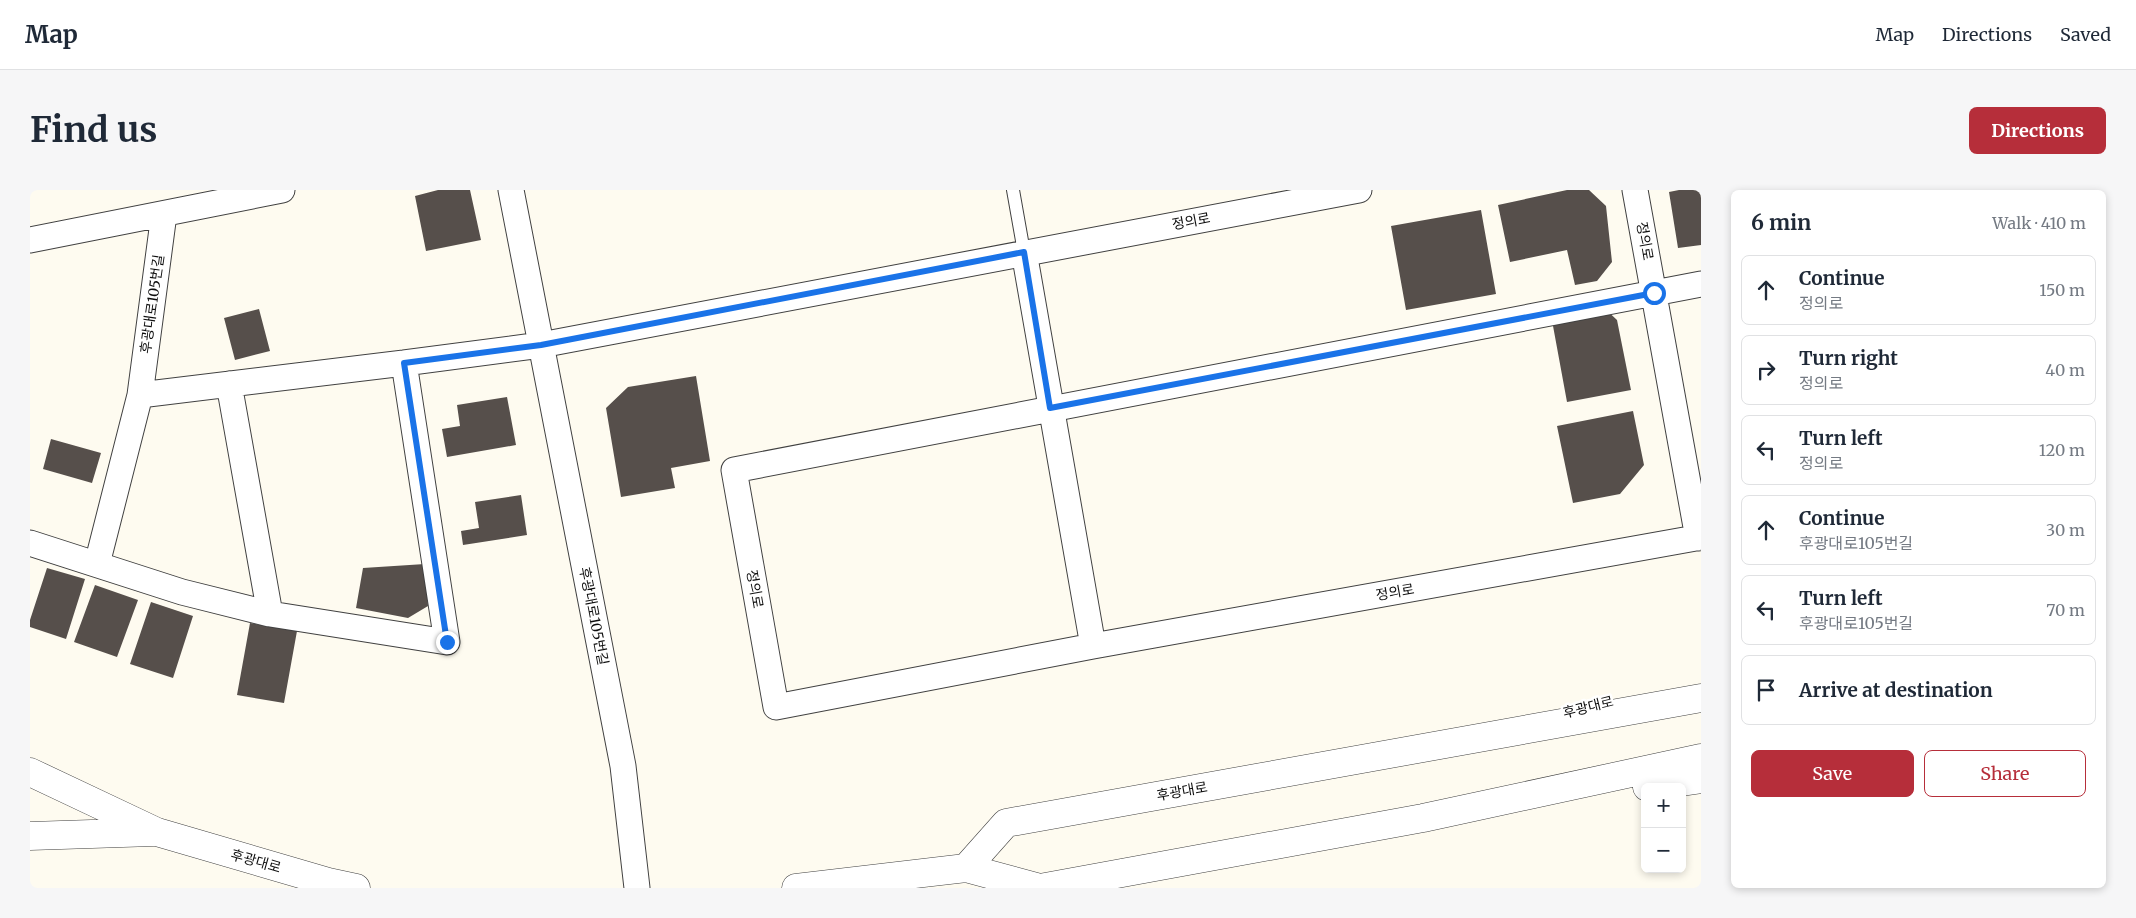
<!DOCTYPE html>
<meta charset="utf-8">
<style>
:root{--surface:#fff;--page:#f6f6f7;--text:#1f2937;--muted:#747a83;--line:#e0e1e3;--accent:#b62e3a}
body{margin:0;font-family:Merriweather,"Noto Sans KR",serif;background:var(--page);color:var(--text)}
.controls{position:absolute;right:15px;bottom:15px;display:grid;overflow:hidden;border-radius:8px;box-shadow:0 2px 8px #0003}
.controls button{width:45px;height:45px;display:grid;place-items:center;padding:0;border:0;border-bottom:1px solid var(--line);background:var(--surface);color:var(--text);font:25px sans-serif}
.stop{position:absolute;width:15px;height:15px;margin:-11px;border:4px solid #1a73e8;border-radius:50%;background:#fff}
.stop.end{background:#1a73e8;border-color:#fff;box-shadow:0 1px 5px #0008}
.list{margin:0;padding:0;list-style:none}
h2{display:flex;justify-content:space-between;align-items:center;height:65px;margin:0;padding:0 20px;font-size:21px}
h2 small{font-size:16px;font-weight:400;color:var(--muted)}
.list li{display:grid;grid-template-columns:32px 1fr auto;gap:15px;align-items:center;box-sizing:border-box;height:70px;margin:0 10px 10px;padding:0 10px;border:1px solid var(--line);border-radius:8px}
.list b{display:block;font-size:19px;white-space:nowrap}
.list p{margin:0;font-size:16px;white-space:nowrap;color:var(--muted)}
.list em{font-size:16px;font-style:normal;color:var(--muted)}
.actions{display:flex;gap:10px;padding:15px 20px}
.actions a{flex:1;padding:11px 0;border:1px solid var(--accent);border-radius:8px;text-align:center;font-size:18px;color:var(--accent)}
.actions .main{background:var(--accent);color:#fff}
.icon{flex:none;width:28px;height:28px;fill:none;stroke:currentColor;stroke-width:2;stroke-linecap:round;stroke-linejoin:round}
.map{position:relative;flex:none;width:1671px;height:698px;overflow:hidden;border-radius:8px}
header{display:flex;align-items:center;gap:30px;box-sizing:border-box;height:70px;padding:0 25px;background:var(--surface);border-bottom:1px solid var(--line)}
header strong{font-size:24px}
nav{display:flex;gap:28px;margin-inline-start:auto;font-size:18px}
.intro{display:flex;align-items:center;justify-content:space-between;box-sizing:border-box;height:120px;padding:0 30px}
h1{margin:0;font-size:35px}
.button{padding:12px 22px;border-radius:8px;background:var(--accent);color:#fff;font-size:18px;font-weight:700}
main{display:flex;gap:30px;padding:0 30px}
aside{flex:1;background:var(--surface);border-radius:8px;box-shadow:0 2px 8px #0003}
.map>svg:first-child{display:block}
.building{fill:#564f4b}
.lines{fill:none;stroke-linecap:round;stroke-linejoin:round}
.service-casing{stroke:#414141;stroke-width:14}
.minor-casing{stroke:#414141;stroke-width:27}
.tertiary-casing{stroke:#414141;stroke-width:29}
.service{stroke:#fff;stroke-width:12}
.minor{stroke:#fff;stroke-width:25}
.tertiary{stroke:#fff;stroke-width:28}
.route{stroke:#1a73e8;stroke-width:6}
.labels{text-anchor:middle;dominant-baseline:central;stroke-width:5;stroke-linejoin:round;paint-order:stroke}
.street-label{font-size:14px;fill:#0e0e0e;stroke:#fff}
</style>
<header>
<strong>Map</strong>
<nav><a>Map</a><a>Directions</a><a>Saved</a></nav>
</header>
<div class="intro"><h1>Find us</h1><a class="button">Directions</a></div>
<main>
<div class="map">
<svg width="1671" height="698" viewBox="0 0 1671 698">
<rect width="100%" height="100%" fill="#fefbf0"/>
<path class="building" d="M408 0H440L451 50 396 61 385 6Z
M1537 0H1559L1576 16 1582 72 1567 91 1545 95 1537 60 1480 72 1468 15Z
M1649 0H1671V55L1648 58 1639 2Z
M1451 20 1466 104 1376 120 1361 36Z
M1571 115 1587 130 1601 200 1537 212 1521 125Z
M229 119 240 161 205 170 194 128Z
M666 186 680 271 641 278 645 298 591 307 576 218 598 197Z
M477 207 486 255 417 267 412 239 430 236 427 215Z
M1603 221 1614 275 1590 304 1543 313 1527 236Z
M21 249 71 263 62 293 13 279Z
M491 305 497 345 433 355 431 341 449 338 445 312Z
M395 374 398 416 378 428 326 418 333 378Z
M17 378 55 389 36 449 0 437V430Z
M65 395 108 410 87 467 44 452Z
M121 412 163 426 143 488 100 474Z
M220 433 267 441 254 513 207 505Z"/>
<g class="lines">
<defs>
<path id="service" d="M983 0 994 62"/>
<path id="minor" d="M481 0 593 576 607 698
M1605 0 1668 348
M0 50 252 0
M994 62 1063 456
M1671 94 704 280 746 517 1063 456 1671 347
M199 194 240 424
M110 205 374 173
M0 353 152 402 240 424 417 452 374 173 511 155 1329 0
M67 374 110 205 134 24"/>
<path id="tertiary" d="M0 582 127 642 298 692 326 698
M1617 597 1671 589
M0 646 123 642
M936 678 976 633 1671 508
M766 698 936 678 1010 698 1393 628 1671 568"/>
</defs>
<use href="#service" class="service-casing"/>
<use href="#minor" class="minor-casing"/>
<use href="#tertiary" class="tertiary-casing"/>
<use href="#service" class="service"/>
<use href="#minor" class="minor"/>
<use href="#tertiary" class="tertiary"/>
</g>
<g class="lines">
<path class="route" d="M417 452 374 173 511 155 994 62 1020 218 1624 103"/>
</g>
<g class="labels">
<g class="street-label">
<text transform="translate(1161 31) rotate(-11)">정의로</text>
<text transform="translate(1615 51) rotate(80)">정의로</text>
<text transform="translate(122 114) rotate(-82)">후광대로105번길</text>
<text transform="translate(725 399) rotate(80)">정의로</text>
<text transform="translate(1365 402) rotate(-10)">정의로</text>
<text transform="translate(564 426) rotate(79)">후광대로105번길</text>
<text transform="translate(1558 517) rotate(-14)">후광대로</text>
<text transform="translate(1152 601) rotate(-10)">후광대로</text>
<text transform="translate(226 671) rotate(16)">후광대로</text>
</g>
</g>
</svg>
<div class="controls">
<button>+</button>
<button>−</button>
</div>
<div class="stop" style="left:1624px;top:103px"></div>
<div class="stop end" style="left:417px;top:452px"></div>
</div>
<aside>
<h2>6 min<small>Walk · 410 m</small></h2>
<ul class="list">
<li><svg class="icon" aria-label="ahead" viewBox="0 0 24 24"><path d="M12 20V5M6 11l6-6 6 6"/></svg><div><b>Continue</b><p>정의로</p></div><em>150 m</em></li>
<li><svg class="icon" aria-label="right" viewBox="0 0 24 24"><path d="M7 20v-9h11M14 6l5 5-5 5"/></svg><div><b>Turn right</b><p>정의로</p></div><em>40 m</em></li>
<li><svg class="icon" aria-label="left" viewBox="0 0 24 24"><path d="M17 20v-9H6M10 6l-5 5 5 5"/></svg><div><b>Turn left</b><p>정의로</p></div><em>120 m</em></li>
<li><svg class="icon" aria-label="ahead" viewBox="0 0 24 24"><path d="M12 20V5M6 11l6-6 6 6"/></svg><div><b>Continue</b><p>후광대로105번길</p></div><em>30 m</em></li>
<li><svg class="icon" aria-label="left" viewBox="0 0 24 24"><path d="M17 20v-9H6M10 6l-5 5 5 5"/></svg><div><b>Turn left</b><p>후광대로105번길</p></div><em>70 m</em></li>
<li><svg class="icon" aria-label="arrive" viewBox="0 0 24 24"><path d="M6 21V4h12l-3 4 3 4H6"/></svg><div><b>Arrive at destination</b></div></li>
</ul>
<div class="actions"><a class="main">Save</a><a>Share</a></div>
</aside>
</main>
